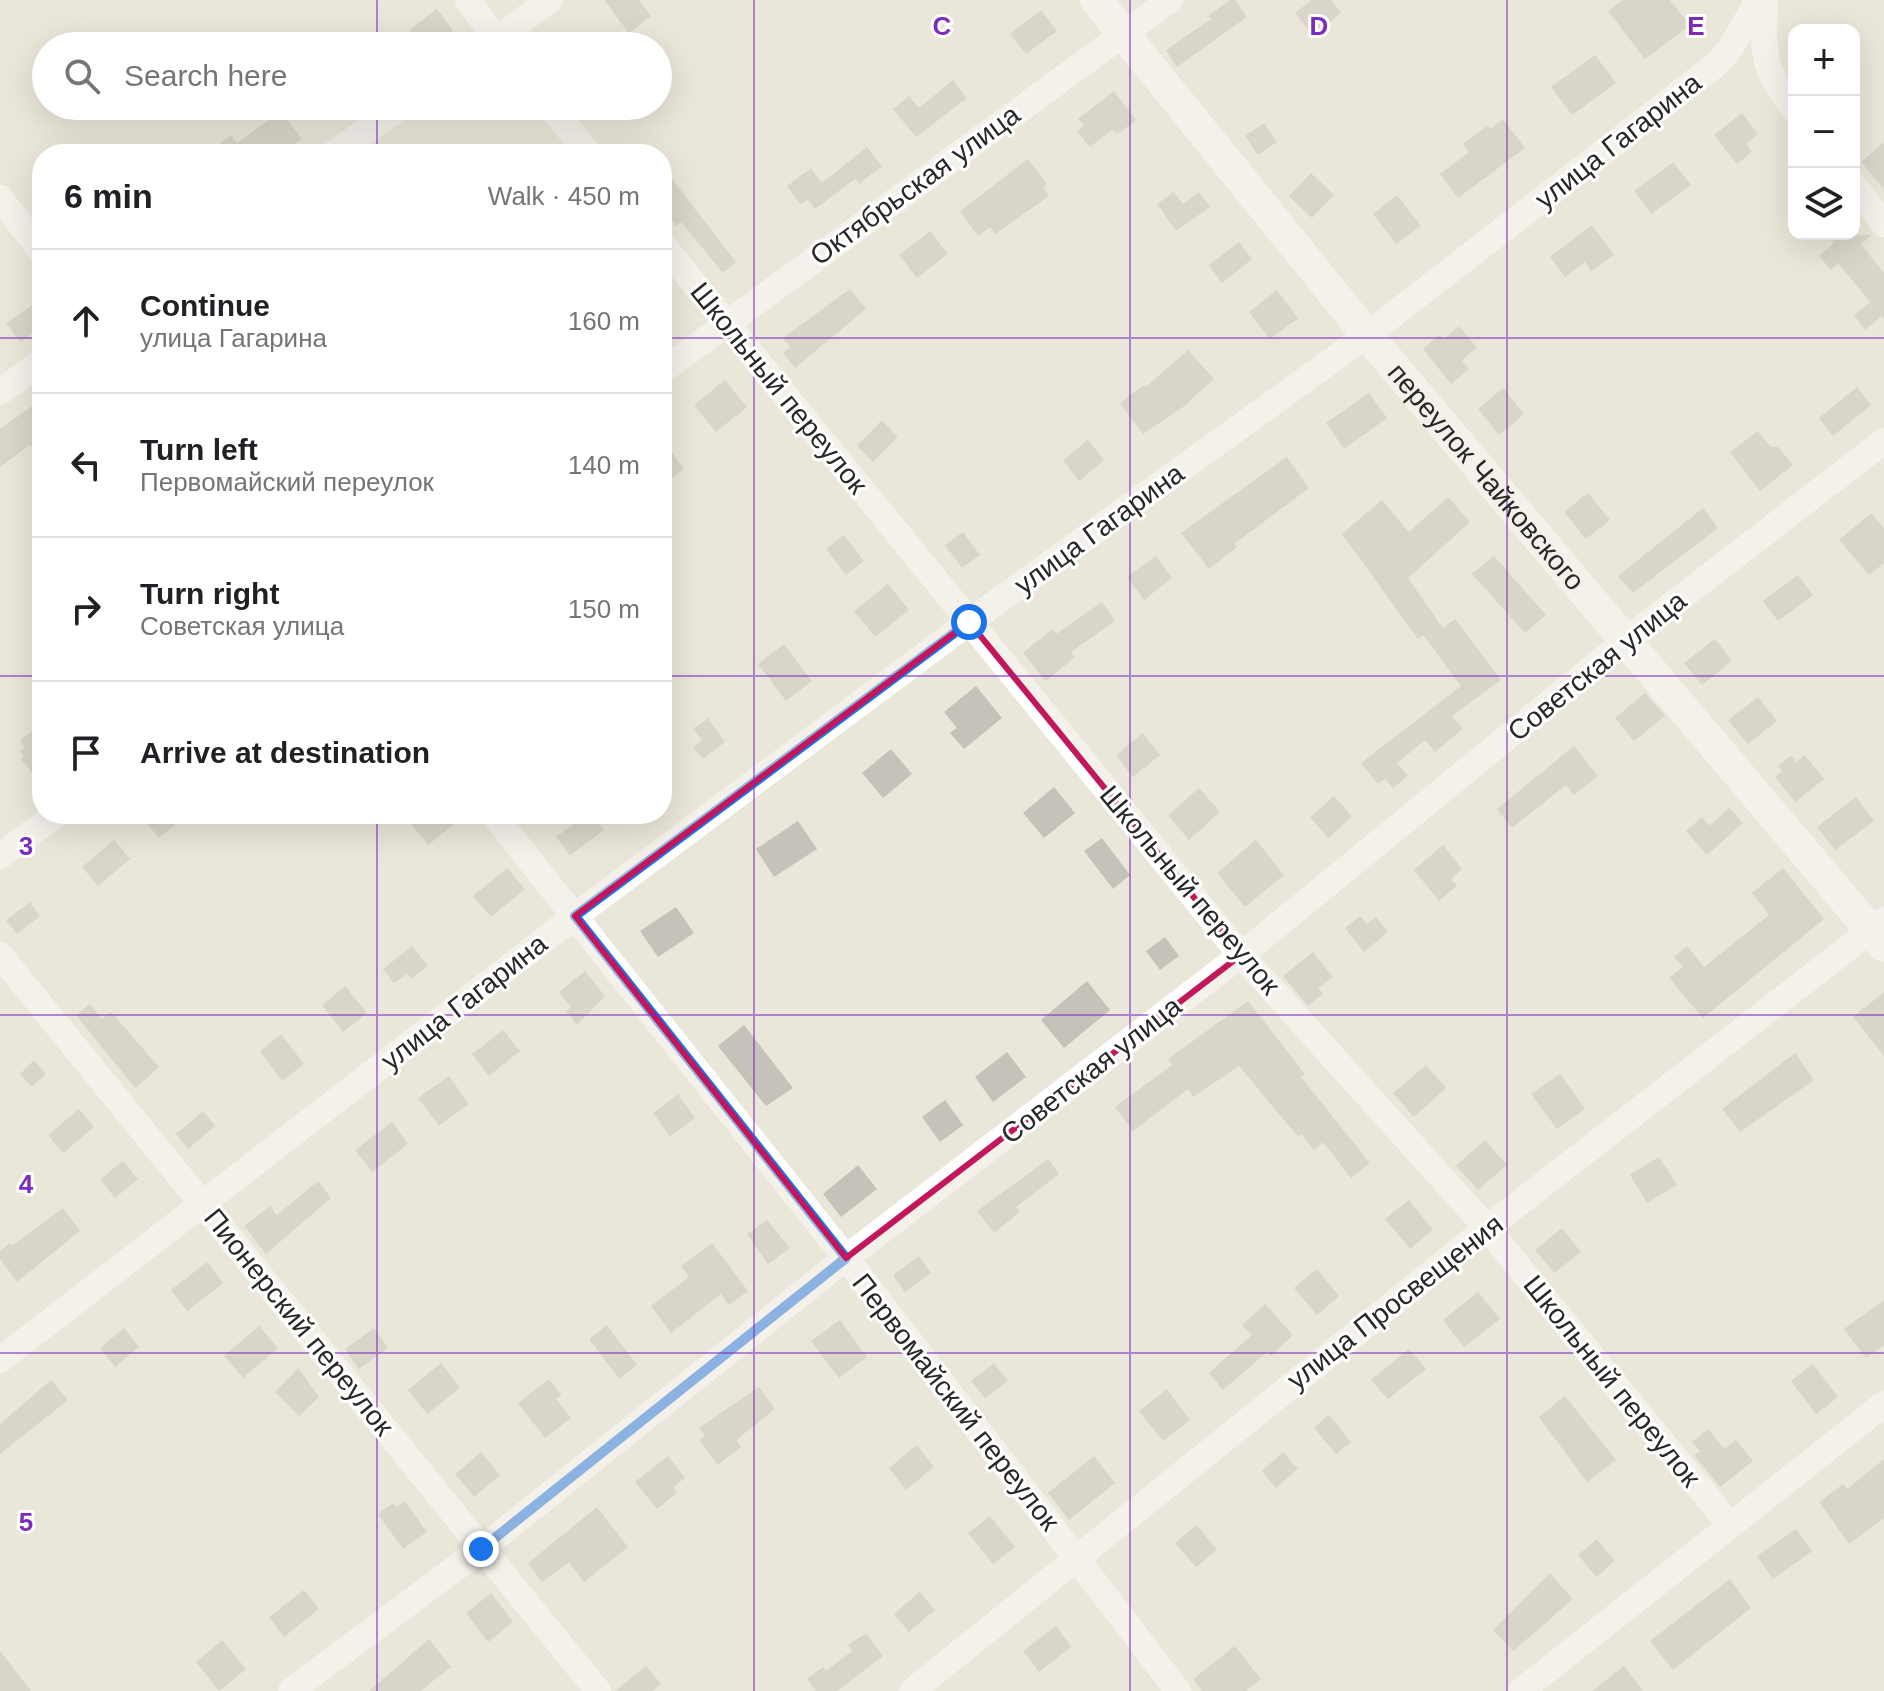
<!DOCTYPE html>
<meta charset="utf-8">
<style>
:root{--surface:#fff;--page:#f2f2f2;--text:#202124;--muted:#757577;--line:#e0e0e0}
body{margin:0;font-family:Arial,sans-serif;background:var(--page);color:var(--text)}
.controls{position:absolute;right:24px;top:24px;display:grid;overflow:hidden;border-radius:16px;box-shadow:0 8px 32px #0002}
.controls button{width:72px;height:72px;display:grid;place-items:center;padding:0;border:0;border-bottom:2px solid var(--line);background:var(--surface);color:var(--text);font:40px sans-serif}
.stop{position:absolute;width:24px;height:24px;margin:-18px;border:6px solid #1a73e8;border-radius:50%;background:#fff}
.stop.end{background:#1a73e8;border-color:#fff;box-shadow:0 2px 8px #0008}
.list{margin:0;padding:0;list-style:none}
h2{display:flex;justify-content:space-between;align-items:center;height:104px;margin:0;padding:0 32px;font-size:34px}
h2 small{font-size:26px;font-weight:400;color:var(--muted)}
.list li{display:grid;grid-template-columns:52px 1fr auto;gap:24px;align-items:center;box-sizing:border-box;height:144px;padding:0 32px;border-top:2px solid var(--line)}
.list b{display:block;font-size:30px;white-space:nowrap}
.list p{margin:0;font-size:26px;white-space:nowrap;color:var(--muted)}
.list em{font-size:26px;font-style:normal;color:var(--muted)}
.icon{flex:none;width:44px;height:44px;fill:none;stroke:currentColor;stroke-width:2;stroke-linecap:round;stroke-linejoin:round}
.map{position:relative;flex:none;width:1884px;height:1691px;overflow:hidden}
.search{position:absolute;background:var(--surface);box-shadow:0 8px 32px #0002;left:32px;top:32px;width:640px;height:88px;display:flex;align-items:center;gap:20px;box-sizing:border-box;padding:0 28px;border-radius:44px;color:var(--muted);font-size:30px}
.panel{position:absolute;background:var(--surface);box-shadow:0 8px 32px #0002;left:32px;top:144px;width:640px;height:680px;border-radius:32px}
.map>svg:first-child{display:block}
.building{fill:#c5c2b9}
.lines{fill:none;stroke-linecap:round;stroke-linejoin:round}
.minor{stroke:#fff;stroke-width:26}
.tertiary{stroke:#fff;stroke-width:32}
.route{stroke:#1a73e8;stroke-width:10}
.marked{fill:none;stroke:#c2185b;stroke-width:6;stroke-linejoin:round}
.grid{fill:none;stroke:#7b2cbf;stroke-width:2;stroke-opacity:0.55}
.labels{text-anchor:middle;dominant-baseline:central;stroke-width:6;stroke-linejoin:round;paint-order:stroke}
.street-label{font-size:28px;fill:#282828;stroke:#fff}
.grid-label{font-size:26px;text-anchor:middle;font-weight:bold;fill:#7b2cbf;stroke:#fff;stroke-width:6;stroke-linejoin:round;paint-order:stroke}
</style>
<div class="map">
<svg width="1884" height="1691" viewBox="0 0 1884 1691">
<rect width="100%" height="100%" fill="#eae6d9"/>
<path class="building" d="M604 0H639L651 16 629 33Z
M1230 0H1235L1247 17 1177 67 1166 50 1211 19 1208 16Z
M1312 0H1331L1341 13 1313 36 1295 13Z
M1623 0H1670L1690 25 1645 59 1608 11Z
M437 9 453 31 433 46H421L409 30Z
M1041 10 1057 31 1026 54 1010 34Z
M1595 55 1616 83 1572 115 1551 87Z
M953 80 967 98 916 137 893 109 909 96 919 108Z
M1114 91 1136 120 1118 134 1112 130 1090 147 1077 131 1084 126 1078 119Z
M281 111 302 139 281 154H206L231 135 237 143Z
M1742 113 1758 134 1746 144 1752 152 1737 164 1714 135Z
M1503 119 1525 148 1458 198 1440 174 1469 152 1463 144 1487 126 1491 128Z
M1264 123 1277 142 1258 155 1245 136Z
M1884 142V189L1861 162Z
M867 147 882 166 859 184 855 179 815 209 808 199 801 205 787 186 811 168 822 183Z
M1028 159 1047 184 1043 188 1049 196 995 234 990 227 978 236 960 211Z
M1673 162 1691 185 1651 214 1634 191Z
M1311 173 1334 195 1312 218 1289 196Z
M672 179 736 262 723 273 681 222 676 226 662 208V186Z
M1174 192 1183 204 1199 192 1210 207 1176 231 1157 204Z
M1397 195 1421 226 1396 244 1373 214Z
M1592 225 1614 255 1591 271 1585 262 1565 277 1550 257Z
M930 231 948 254 917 278 899 255Z
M1827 234 1872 235 1861 244 1884 273V320L1882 316 1865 330 1854 315 1870 302 1838 263 1831 270 1819 256 1834 243Z
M1239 242 1252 259 1222 283 1209 265Z
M850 289 866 309 795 368 783 353 790 347 783 338Z
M1277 290 1298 318 1270 339 1249 312Z
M42 299V327L20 342 6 323Z
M1459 326 1477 348 1462 360 1469 369 1451 384 1423 349 1439 335 1443 340Z
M1188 350 1214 379 1183 407 1143 434 1120 403 1144 385 1146 387Z
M725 380 747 407 716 432 694 405Z
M1857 387 1871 405 1833 436 1819 418Z
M1503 388 1524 414 1499 435 1478 409Z
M1369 393 1387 418 1344 449 1326 423Z
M42 399V462L30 445 0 467V429Z
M882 420 898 437 873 462 857 446Z
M1758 431 1771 447H1778L1793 465 1760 491 1730 452Z
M662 440 684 469 662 486Z
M1088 440 1104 460 1079 481 1063 460Z
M1287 457 1309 488 1234 544 1237 547 1209 569 1181 533Z
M1588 493 1610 520 1586 539 1564 512Z
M1448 497 1470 522 1408 578 1443 628 1455 619 1501 680 1452 716 1463 729 1435 752 1425 740 1397 763 1408 776 1393 788 1385 779 1378 784 1361 763 1461 686 1423 635 1418 639 1342 534 1382 500 1409 532Z
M1703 508 1718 528 1633 593 1618 576Z
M1871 513 1884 528V563L1869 575 1839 540Z
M963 532 980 555 962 568 945 545Z
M844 535 864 561 846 575 826 549Z
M1156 556 1172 578 1144 600 1127 577Z
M1494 556 1546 615 1525 633 1472 574Z
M1798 575 1813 595 1778 621 1763 601Z
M888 584 909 610 875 637 854 611Z
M1102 602 1115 621 1071 652 1075 657 1046 681 1023 653 1052 629 1056 634Z
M1715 639 1732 661 1702 685 1684 663Z
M784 644 812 681 786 701 758 664Z
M976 686 1002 718 964 749 950 733 957 728 944 712Z
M1645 693 1665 716 1634 741 1615 718Z
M1758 697 1777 721 1748 744 1728 720Z
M708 718 725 742 703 759 693 747 702 740 693 729Z
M34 730 42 737V785L21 759 24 757 20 751 25 748 20 740Z
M1143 733 1160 755 1133 777 1116 755Z
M1574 746 1598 776 1574 795 1566 785 1512 828 1497 809Z
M891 749 912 774 883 798 862 773Z
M1791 755 1796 762 1805 755 1824 779 1795 802 1775 777 1782 771 1778 766Z
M1054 787 1075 813 1044 838 1023 813Z
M1199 788 1220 812 1189 840 1168 815Z
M1334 796 1352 817 1328 838 1310 817Z
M1856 797 1874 821 1835 850 1817 827Z
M1729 808 1743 823 1707 855 1686 831 1702 817 1709 826Z
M139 814H188L159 838Z
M403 814H467L428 845Z
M587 814H591L604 830 570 855 556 837Z
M798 821 817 849 774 877 756 849Z
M1102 838 1130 875 1113 889 1084 851Z
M114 840 130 859 98 886 82 867Z
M1256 840 1284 875 1245 907 1217 873Z
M1443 845 1462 869 1451 879 1457 886 1439 901 1414 870Z
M507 868 525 889 491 917 473 896Z
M1783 868 1824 919 1703 1018 1669 978 1683 967 1674 957 1687 946 1704 967 1769 915 1752 893Z
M30 902 40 916 17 934 6 920Z
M676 907 694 933 658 957 640 931Z
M1360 916 1367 924 1376 917 1388 932 1364 952 1345 928Z
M1165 937 1179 956 1160 970 1146 951Z
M412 946 428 966 411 979 407 974 394 983 383 969Z
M1313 952 1333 977 1318 988 1323 994 1308 1006 1283 976Z
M585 971 605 996 577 1025 566 1011 571 1007 559 992Z
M1087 981 1110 1010 1064 1048 1041 1020Z
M345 986 367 1013 343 1032 322 1005Z
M1884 992V1056L1853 1017Z
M1248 1001 1305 1074 1301 1077 1370 1163 1351 1178 1323 1142 1314 1150 1301 1134 1298 1137 1239 1066 1193 1097 1188 1089 1133 1131 1115 1107 1172 1065 1168 1059Z
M90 1004 102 1019 111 1012 159 1067 135 1088 76 1015Z
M744 1025 793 1088 766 1106 718 1046Z
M503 1030 520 1051 489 1076 472 1054Z
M281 1034 304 1064 282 1081 260 1051Z
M1007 1052 1026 1077 993 1102 975 1077Z
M1795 1053 1814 1080 1740 1132 1722 1109Z
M34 1060 46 1074 31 1087 20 1074Z
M1426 1065 1446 1088 1414 1117 1393 1093Z
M1560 1074 1585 1109 1557 1129 1531 1094Z
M449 1076 469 1104 439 1126 418 1098Z
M678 1094 695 1118 670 1137 653 1113Z
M945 1100 963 1125 940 1142 922 1117Z
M79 1109 94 1127 63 1153 48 1135Z
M203 1111 215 1126 188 1149 176 1134Z
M392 1122 408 1144 372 1172 355 1150Z
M1485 1140 1507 1165 1478 1190 1456 1166Z
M1659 1157 1677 1185 1647 1203 1630 1175Z
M1048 1159 1059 1174 1016 1207 1020 1212 994 1233 977 1211Z
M123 1161 138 1179 115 1198 100 1179Z
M858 1165 877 1189 841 1217 823 1194Z
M318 1181 331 1198 266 1254 244 1226 270 1206 277 1215Z
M1409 1200 1433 1230 1410 1249 1385 1219Z
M63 1208 80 1231 17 1282 0 1259V1251L10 1243 12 1246Z
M767 1220 790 1248 768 1264 747 1234Z
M1562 1228 1581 1252 1554 1273 1535 1250Z
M712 1243 748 1291 729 1305 721 1294 671 1333 651 1306 689 1277 681 1266Z
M919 1256 931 1273 905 1292 893 1275Z
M207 1262 223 1283 187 1311 171 1290Z
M1317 1269 1339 1296 1317 1315 1294 1288Z
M1478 1292 1500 1319 1464 1347 1443 1320Z
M1884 1300V1345L1866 1358 1844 1329Z
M1265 1304 1293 1335 1271 1356 1267 1352 1223 1390 1209 1373 1252 1335 1242 1325Z
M840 1320 867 1357 839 1378 811 1341Z
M607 1325 637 1365 619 1379 589 1339Z
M259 1326 278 1348 243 1378 224 1356Z
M124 1328 139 1347 115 1367 100 1348Z
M374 1328 388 1348 359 1369 345 1349Z
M1409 1349 1426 1369 1388 1399 1371 1380Z
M441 1363 460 1388 427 1414 408 1390Z
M994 1363 1008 1381 985 1398 971 1381Z
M1813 1364 1838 1397 1816 1414 1791 1381Z
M298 1368 319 1397 299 1416 275 1392Z
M549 1379 562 1395 556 1399 571 1418 545 1438 518 1403Z
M51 1380 68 1400 0 1454V1424Z
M759 1387 775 1409 736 1440 741 1447 718 1465 699 1440 705 1436 699 1428Z
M1167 1389 1190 1420 1163 1441 1139 1411Z
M1565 1396 1616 1460 1587 1482 1539 1417Z
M1329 1415 1351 1442 1336 1454 1314 1428Z
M1708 1429 1724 1449 1736 1440 1753 1461 1720 1487 1694 1455 1700 1451 1692 1442Z
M917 1445 934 1467 906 1490 889 1468Z
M481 1452 500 1475 474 1497 455 1474Z
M1283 1452 1298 1469 1276 1488 1262 1471Z
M668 1456 685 1478 673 1487 677 1493 657 1509 635 1482Z
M1094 1456 1115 1483 1069 1520 1048 1493Z
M1884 1459V1518L1849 1544 1819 1502 1843 1484 1847 1489Z
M405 1501 427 1532 403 1549 378 1514 393 1503 396 1507Z
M597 1507 628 1547 584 1582 569 1562 542 1582 528 1563Z
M990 1516 1015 1547 993 1564 968 1533Z
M1197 1525 1217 1550 1196 1567 1175 1543Z
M1796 1529 1812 1551 1773 1579 1757 1556Z
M1597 1539 1615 1561 1596 1577 1578 1555Z
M1550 1573 1573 1599 1513 1651 1493 1630Z
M1730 1579 1751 1608 1673 1670 1650 1641Z
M304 1590 319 1609 284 1637 269 1617Z
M920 1592 935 1610 909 1632 894 1614Z
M491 1593 513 1622 488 1642 466 1613Z
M1056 1626 1071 1647 1039 1672 1023 1651Z
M866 1633 883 1656 837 1691H816L807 1679 823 1667 826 1671 852 1651 848 1645Z
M429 1639 451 1667 420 1691H369Z
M222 1640 246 1669 219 1691 196 1662Z
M1235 1646 1261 1679 1246 1691H1202L1193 1679Z
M0 1651 31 1691H0Z
M646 1666 661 1684 652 1691H615Z
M1624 1666 1643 1691H1592Z"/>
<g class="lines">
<path class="minor" d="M468 0 501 46
M1765 0C1763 52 1761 67 1794 109
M487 46 550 0
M550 106 589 154
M333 154 402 106
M1854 185 1884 224
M0 198 42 252
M662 244 1241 955 1487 1228 1730 1525
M662 371 1170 0
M0 392 42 361
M493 814 846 1258 1178 1691
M0 856 57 814
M0 955 598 1691
M0 1360 575 916 969 622 1367 335 1718 63 1732 46 1758 0
M291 1691 481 1549 846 1258 1241 955 1626 640 1884 441
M912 1691 1487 1228 1884 920
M1521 1691 1884 1404"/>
<path class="tertiary" id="s1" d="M1096 0 1367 335 1884 946"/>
</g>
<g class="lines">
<path class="route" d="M481 1549 846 1258 575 916 969 622"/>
</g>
<path d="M0 0H1884V1691H0ZM969 622 1241 955 846 1258 575 916Z" fill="#eae6d9" fill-opacity=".55" fill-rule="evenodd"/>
<path class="marked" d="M969 622 1241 955 846 1258 575 916Z"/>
<path class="grid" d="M377 0V46M754 0V1691M1130 0V1691M1507 0V1691M377 106V154M0 338H42M662 338H1884M0 676H42M662 676H1884M377 814V1691M0 1015H1884M0 1353H1884"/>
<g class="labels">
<g class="street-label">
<text transform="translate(1618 141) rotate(-38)">улица Гагарина</text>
<text transform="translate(915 185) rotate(-36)">Октябрьская улица</text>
<text transform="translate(779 388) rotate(51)">Школьный переулок</text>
<text stroke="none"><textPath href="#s1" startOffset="616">переулок Чайковского</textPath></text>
<text transform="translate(1099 529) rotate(-36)">улица Гагарина</text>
<text transform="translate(1597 666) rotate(-39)">Советская улица</text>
<text transform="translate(1190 890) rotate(50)">Школьный переулок</text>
<text transform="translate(464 1002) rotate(-38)">улица Гагарина</text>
<text transform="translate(1091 1070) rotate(-38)">Советская улица</text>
<text transform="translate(1395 1302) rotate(-38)">улица Просвещения</text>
<text transform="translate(299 1322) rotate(51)">Пионерский переулок</text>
<text transform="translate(1612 1381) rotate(51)">Школьный переулок</text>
<text transform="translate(956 1402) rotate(52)">Первомайский переулок</text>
</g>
</g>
<g class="grid-label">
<text x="942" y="35">C</text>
<text x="1319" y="35">D</text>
<text x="1696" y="35">E</text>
<text x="26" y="855">3</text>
<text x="26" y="1193">4</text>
<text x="26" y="1531">5</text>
</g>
</svg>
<div class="controls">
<button>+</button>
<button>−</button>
<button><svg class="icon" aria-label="layers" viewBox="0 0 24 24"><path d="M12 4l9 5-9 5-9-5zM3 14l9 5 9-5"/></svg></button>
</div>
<div class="stop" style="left:969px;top:622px"></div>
<div class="stop end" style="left:481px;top:1549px"></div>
<div class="search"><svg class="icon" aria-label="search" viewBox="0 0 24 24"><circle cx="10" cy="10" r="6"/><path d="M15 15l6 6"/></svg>Search here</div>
<section class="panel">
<h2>6 min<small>Walk · 450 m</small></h2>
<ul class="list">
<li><svg class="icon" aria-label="ahead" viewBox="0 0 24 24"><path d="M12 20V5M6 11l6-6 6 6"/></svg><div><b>Continue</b><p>улица Гагарина</p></div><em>160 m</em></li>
<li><svg class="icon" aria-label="left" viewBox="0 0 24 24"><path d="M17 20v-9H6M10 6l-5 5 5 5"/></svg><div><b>Turn left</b><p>Первомайский переулок</p></div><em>140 m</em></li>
<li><svg class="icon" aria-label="right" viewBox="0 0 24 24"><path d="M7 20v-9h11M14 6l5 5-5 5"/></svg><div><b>Turn right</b><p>Советская улица</p></div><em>150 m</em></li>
<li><svg class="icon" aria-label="arrive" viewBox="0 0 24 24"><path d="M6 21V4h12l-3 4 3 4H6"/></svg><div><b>Arrive at destination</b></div></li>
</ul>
</section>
</div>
